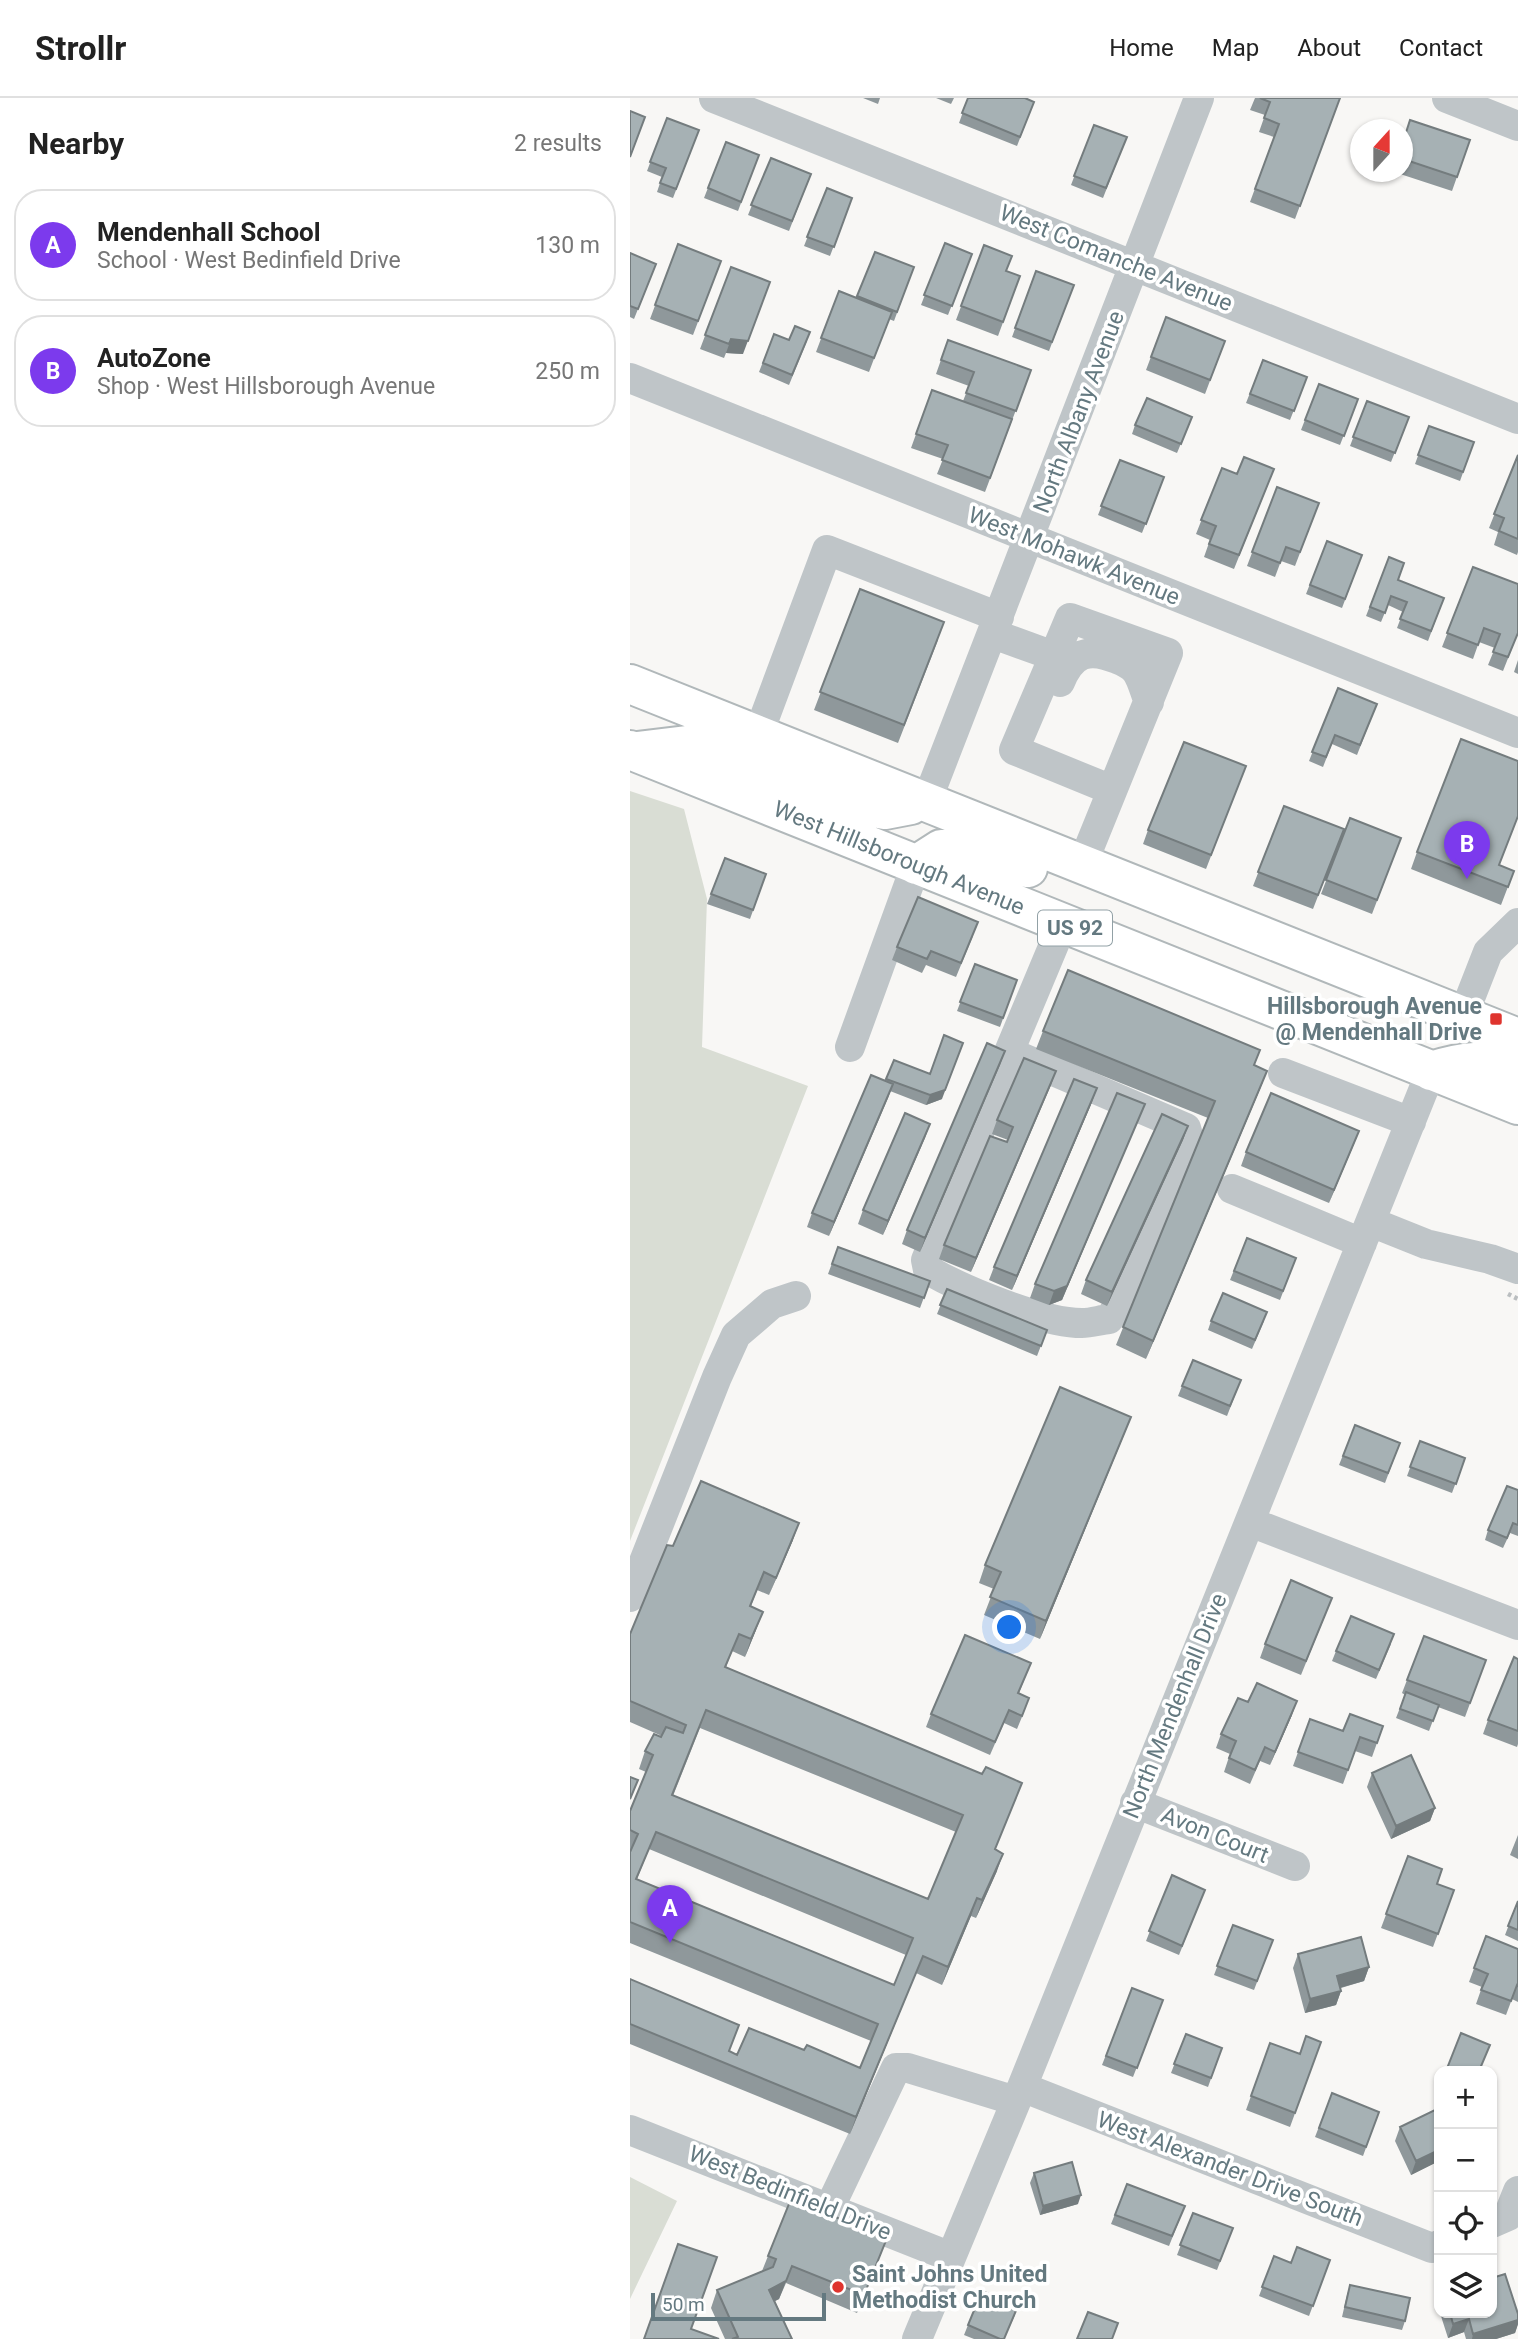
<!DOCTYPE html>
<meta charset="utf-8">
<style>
:root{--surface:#fff;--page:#f2f2f2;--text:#222;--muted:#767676;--line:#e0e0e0;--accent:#7c3aed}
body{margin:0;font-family:Roboto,sans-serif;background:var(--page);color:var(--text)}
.controls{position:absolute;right:21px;bottom:21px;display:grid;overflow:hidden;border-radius:14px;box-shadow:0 2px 5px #0004}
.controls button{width:63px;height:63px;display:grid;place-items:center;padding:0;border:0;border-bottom:2px solid var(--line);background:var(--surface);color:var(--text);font:35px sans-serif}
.compass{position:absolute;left:720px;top:21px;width:63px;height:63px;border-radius:50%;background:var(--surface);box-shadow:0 2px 5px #0004;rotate:21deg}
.scale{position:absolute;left:21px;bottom:18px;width:175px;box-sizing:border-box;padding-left:7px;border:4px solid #647980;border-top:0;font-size:19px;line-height:24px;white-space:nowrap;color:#647980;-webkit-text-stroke:5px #fff;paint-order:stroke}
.you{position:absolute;left:380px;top:1530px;width:24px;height:24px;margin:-18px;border:5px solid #fff;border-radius:50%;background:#1a73e8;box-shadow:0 0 0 10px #1a73e833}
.badge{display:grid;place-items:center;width:46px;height:46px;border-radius:50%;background:var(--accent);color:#fff;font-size:23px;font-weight:700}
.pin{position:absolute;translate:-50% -58px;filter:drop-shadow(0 2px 4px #0008)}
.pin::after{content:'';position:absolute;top:37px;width:24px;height:21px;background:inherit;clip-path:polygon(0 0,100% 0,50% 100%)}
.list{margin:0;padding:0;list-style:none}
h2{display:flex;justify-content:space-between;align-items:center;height:91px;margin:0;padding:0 28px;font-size:30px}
h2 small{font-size:23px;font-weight:400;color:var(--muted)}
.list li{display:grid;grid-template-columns:46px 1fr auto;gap:21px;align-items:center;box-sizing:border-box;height:112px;margin:0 14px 14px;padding:0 14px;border:2px solid var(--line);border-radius:28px}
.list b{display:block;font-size:26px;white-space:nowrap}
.list p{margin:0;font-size:23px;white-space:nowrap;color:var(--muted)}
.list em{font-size:23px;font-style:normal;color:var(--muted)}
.icon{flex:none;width:38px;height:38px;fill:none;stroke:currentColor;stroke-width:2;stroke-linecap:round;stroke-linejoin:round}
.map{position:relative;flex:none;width:888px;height:2241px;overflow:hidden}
header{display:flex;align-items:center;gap:42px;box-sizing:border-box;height:98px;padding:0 35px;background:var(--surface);border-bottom:2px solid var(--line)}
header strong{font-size:33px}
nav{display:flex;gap:38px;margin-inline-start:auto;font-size:24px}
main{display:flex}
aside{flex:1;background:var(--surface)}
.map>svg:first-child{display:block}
.green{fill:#d9ddd4}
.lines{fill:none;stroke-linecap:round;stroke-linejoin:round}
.major-casing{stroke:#b1b8ba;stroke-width:42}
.path{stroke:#babec0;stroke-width:4.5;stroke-dasharray:3.5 3.5;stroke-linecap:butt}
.minor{stroke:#bfc5c8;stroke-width:30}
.major{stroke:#fff;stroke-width:38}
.wall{fill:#8f989b;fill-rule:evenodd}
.shaded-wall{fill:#747c7e}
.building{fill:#a6b1b4;stroke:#747c7e;stroke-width:2;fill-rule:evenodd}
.poi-dot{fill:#df342e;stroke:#fff;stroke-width:2.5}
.labels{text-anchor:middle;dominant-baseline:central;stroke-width:7;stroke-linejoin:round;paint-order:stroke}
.shield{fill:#fff;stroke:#92a1a6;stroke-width:2}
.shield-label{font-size:21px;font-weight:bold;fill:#647980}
.street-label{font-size:23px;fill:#647980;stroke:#fff}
.poi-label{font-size:23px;font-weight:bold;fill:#647980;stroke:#fff;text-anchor:end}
</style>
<header>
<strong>Strollr</strong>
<nav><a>Home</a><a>Map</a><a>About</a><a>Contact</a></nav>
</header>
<main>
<aside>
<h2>Nearby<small>2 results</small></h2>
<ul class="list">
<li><span class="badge">A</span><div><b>Mendenhall School</b><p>School · West Bedinfield Drive</p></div><em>130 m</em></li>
<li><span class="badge">B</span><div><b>AutoZone</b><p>Shop · West Hillsborough Avenue</p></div><em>250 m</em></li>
</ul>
</aside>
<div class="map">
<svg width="888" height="2241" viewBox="0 0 888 2241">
<rect width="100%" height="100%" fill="#f8f7f5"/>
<path class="green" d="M0 693 54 711 77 801 72 949 178 988 0 1443Z
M0 2079 47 2103 0 2201Z"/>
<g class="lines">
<defs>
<path id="major" d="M0 586 888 940
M0 652 888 1007
M7 653 65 646 233 708 255 712 281 707
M286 767 311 751H337L398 770
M801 973C833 963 856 960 888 970"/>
</defs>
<use href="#major" class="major-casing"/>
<path class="path" d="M878 1196 888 1201"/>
<path class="minor" d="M84 0 888 321
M817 0 888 28
M0 280 888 635
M363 536 424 558 384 652 482 692
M437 567 424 558 440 520 538 555 452 767
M430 584C442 555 458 549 487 561 495 564 501 567 506 573 512 581 515 595 519 604
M128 637 197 452 369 519
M296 705 569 0
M833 918 858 854 888 825
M220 949 286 767
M379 954 556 1030 559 1041 538 1100 495 1198 479 1221C470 1222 461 1225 452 1225 412 1225 333 1192 298 1172L296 1162 371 982 379 954 433 825
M653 975 781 1024
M602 1091 732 1145
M741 1124 796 1146 860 1161 888 1171
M620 1424 888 1527
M0 1499 87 1279 106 1237 142 1206 166 1198
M505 1705 665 1768
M392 1989 802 2150 809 2147
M0 2032 321 2159
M199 2111 266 1970H278L386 2003
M862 2125 878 2118 888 2093
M287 2241 392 1989 801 973"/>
<use href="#major" class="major"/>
</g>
<path class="wall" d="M233 0H250L248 6Z
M306 0H324L321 6Z
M338 0 404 4 387 48 329 25Z
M625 0H710L665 121 620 104 644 39 629 34 635 17 620 12Z
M37 20 69 32 43 100 27 94 32 79 17 73Z
M464 27 497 39 473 100 441 87Z
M840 42 822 93 764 74H773V44Z
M96 44 129 57 108 113 74 100Z
M141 60 181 76 159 133 118 117Z
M197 90 222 100 200 158 174 148Z
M315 145 342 156 318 217 291 207Z
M48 146 91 163 63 237 20 221Z
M354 147 377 173 390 178 368 238 326 222Z
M245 154 284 169 264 223 259 221 239 274 186 254 209 193 227 200Z
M0 155 26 166 4 221 0 219Z
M101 169 113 256 96 255 94 260 70 251Z
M406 173 444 187 419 253 382 239Z
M536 219 595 243 575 296 516 272Z
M144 236 159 242 177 243 159 287 129 274Z
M318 242 401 272 355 394 307 376 313 361 281 350 302 292 333 303 339 288 306 276Z
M633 262 677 279 660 322 616 305Z
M689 286 728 301 710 347 671 332Z
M737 303 779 319 761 364 720 348Z
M562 319 547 355 502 336 505 327Z
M799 328 844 344 830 383 785 366Z
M888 357V454L887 457 864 447 868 434 859 430Z
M490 362 534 379 512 435 468 417Z
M592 370 607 376 639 384 604 471 574 459 580 442 566 436Z
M647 389 689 405 665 468 651 463 645 479 617 468Z
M697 443 732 457 712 510 676 496Z
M759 459 768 482 814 500 798 543 767 530 773 514 758 507 751 524 736 518Z
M843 469 888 535 873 573 858 567 865 550 849 544 843 561 812 549Z
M230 491 308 542 268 645 184 612Z
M888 562V576L884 574Z
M708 590 747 606 727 657 702 646 693 669 679 663Z
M616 668 576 771 513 746 518 732Z
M654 708 714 731 683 811 623 788Z
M720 720 771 740 742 816 691 796Z
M787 754 869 767 884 773 871 807 781 771Z
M95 760 136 776 120 821 77 806Z
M343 838 326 879 296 867 292 875 262 862 267 849Z
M345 866 387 882 370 929 327 913Z
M413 933 630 952 624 968 637 973 630 991 516 1261 486 1247 578 1020 406 951Z
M375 953 290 1154 272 1146 277 1132Z
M264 962 312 1001 296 1007 260 993 199 1138 177 1129 182 1115 256 983Z
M426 973 341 1174 309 1161 314 1147 377 1044 378 1042 362 1036 367 1022Z
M462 1004 382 1192 359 1182 364 1169Z
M515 1006 432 1202 419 1207 400 1200 405 1186Z
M300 1026 253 1137 228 1126 233 1112Z
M558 1028 553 1042 477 1208 451 1196 456 1182Z
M724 1046 699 1105 611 1068 616 1054Z
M617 1140 666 1160 650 1202 600 1182Z
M208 1149 300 1183 290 1210 198 1176Z
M317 1191 417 1232 407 1258 307 1216Z
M581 1223H634L622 1251 578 1232Z
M611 1282 597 1318 548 1298 552 1288Z
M501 1319 410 1541 354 1517 364 1491 349 1485 355 1467Z
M725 1327 770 1345 755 1385 709 1367Z
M790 1343 835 1360 822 1395 777 1378Z
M888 1392V1438L880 1435 873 1450 855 1442 858 1432Z
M163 1442 139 1497 127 1492 121 1508 126 1532 115 1559 102 1553 96 1569 352 1676 392 1685 365 1751 367 1773 346 1820 341 1818 312 1887 286 1875 220 2036 0 1946V1881L99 1954 107 1957 174 1952 230 1970 241 1943 0 1845V1713L16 1674 9 1671 15 1653 32 1638 0 1624V1536L43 1448ZM70 1630 326 1734 298 1801 43 1698ZM19 1751 276 1857 264 1887 7 1781Z
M697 1513 671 1577 630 1560 635 1546Z
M794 1538 856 1562 835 1619 808 1609 799 1633 766 1620 775 1597 772 1595Z
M761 1546 746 1581 702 1563 706 1553Z
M888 1561V1646L887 1649 853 1636 858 1622Z
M401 1565 389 1595 394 1614 387 1631 374 1625 360 1657 296 1629 301 1616Z
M662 1617 640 1667 630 1663 620 1686 594 1674 600 1656 586 1650 591 1636Z
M680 1621 713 1633 753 1628 742 1659 725 1653 713 1686 663 1668Z
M742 1675 805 1710 800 1723 761 1741 737 1689Z
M888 1737V1761L880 1757Z
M778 1758 807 1786 824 1792 803 1849 751 1830Z
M542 1777 575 1792 549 1857 516 1843Z
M888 1803V1843L875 1837Z
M603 1827 643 1842 624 1892 584 1877Z
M856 1838 888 1851V1904L882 1901 876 1917 846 1906 852 1889 839 1884Z
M668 1856 739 1869 734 1883 711 1890V1893L706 1907 675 1915 663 1870Z
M502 1890 533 1902 503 1979 472 1967Z
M556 1936 592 1950 578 1989 541 1975Z
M691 1944 660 2029 616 2012 640 1945 670 1956Z
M702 1995 749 2014 733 2058 685 2039Z
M809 2010V2063L781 2077 765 2043 770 2029Z
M404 2075 448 2106 410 2117 400 2085Z
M497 2086 555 2108 539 2148 481 2126Z
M563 2115 603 2130 587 2172 547 2157Z
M257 2140 227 2215 156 2185 149 2201 145 2203 162 2241H95L81 2210 87 2192 132 2173 138 2158Z
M644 2158 661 2165 700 2162 679 2218 629 2198Z
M720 2187 775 2223 772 2232 712 2219 717 2197Z
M810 2215 888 2216V2226L885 2235 866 2241H836L834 2234 818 2240Z
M385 2217 374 2241H344L334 2237 338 2227Z"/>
<path class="shaded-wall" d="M140 184 113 256 96 255 101 241Z
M333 945 312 1001 296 1007 300 997Z
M375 953 370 967 290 1154 295 1140Z
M426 973 421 987 341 1174 346 1160Z
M637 973 630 991 516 1261 523 1243Z
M263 986 258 1000 199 1138 204 1124Z
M467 990 462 1004 382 1192 387 1178Z
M515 1006 432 1202 419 1207 424 1193Z
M300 1026 295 1040 253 1137 258 1123Z
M558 1028 553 1042 477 1208 482 1194Z
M729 1033 724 1046 699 1105 704 1092Z
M501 1319 494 1337 410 1541 416 1523Z
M169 1425 163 1442 139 1497 146 1480Z
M133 1514 126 1532 115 1559 121 1541Z
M667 1603 662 1617 640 1667 645 1654Z
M805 1710 800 1723 761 1741 766 1728Z
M373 1756 367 1773 346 1820 352 1802Z
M347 1800 341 1818 312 1887 318 1869Z
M293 1858 286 1875 220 2036 226 2019Z
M739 1869 734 1883 702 1892 707 1878Z
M711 1893 706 1907 675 1915 680 1901Z
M809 2052V2063L781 2077 786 2063Z
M451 2097 448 2106 410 2117 413 2108Z
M162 2168 149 2201 133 2209 139 2192Z
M839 2221 834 2234 818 2240 823 2226Z
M888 2222V2226L885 2235 866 2241H842L843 2236Z"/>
<path class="building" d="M338 0H395L404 4 390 39 332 15Z
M630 0H710L670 108 625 91 649 26 634 20 640 4Z
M0 13 15 19 0 59Z
M37 20 69 32 46 91 30 85 36 70 20 64Z
M780 22 840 42 827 79 773 61V44Z
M464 27 497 39 476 90 444 78Z
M96 44 129 57 111 104 78 90Z
M141 60 181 76 162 123 121 107Z
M197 90 222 100 204 149 177 139Z
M315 145 342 156 322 208 294 197Z
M48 146 91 163 68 223 25 207Z
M354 147 382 158 376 173 390 178 373 224 331 208Z
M245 154 284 169 267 214 227 198Z
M0 155 26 166 8 211 0 208Z
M101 169 140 184 118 243 101 241 99 246 75 237Z
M406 173 444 187 422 244 385 230Z
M209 193 262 214 244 260 191 240Z
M536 219 595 243 580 282 521 259Z
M165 228 180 234 162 277 133 265 144 236 159 242Z
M318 242 401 272 386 313 336 295 344 274 311 262Z
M633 262 677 279 664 313 620 296Z
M689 286 728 301 714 338 675 322Z
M302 292 382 321 360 380 312 362 318 347 286 336Z
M517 300 562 319 551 346 505 327Z
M737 303 779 319 765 355 723 339Z
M799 328 844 344 833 374 788 357Z
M888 357V441L869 433 874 420 864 416Z
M614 359 644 371 609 457 579 446 586 428 571 422 592 370 607 376Z
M490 362 534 379 516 426 471 408Z
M647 389 689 405 670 454 656 449 650 465 622 454Z
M697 443 732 457 715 501 680 487Z
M759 459 774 465 768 482 814 500 801 533 770 521 777 504 761 498 755 515 740 509Z
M843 469 888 486V535L878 559 863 554 870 536 854 530 848 547 817 535Z
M230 491 314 524 274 627 190 594Z
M708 590 747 606 730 647 705 637 696 659 682 654Z
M831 641 888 663V718L869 767 884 773 878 789 787 754Z
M554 644 616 668 581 757 518 732Z
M654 708 714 731 688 797 628 774Z
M720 720 771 740 747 802 696 782Z
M95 760 136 776 123 812 81 796Z
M288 799 348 824 331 865 301 853 297 861 267 849Z
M345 866 387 882 373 920 330 904Z
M438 872 630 952 624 967 637 973 523 1243 493 1229 585 1003 413 933Z
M314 937 333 945 315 992 300 997 256 981 264 962 300 976Z
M357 945 375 953 295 1140 277 1132Z
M394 960 426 973 346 1160 314 1147 360 1038 377 1044 383 1029 367 1022Z
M241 977 263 986 204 1124 182 1115Z
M444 981 467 990 387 1178 364 1169Z
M487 995 515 1006 437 1188 424 1193 405 1186Z
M641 995 729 1033 704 1092 616 1054Z
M275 1015 300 1026 258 1123 233 1112Z
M532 1016 558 1028 482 1194 456 1182Z
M617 1140 666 1160 653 1193 604 1173Z
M208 1149 300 1183 294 1200 202 1166Z
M317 1191 417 1232 411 1248 310 1207Z
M593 1195 637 1214 625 1242 581 1223Z
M563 1262 611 1282 600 1308 552 1288Z
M430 1289 501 1319 416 1523 360 1499 371 1474 355 1467Z
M725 1327 770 1345 758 1375 713 1358Z
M790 1343 835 1360 826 1386 780 1369Z
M71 1383 169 1425 146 1480 134 1474 120 1508 133 1514 121 1541 109 1536 95 1569 352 1676 356 1669 392 1685 365 1751 373 1756 352 1802 347 1800 318 1869 293 1858 226 2019 0 1926V1881L109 1927 99 1953 107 1957 119 1930 174 1952 177 1947 230 1970 248 1926 0 1824V1754L8 1736 0 1732V1713L23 1657 15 1653 24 1636 31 1639 36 1629 53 1635 56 1627 0 1603V1536L37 1447 43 1448ZM76 1612 333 1717 298 1801 42 1697ZM26 1734 283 1840 264 1887 6 1781Z
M877 1388 888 1392V1427L883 1425 877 1440 858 1432Z
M661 1482 702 1500 676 1563 635 1546Z
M721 1518 764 1536 749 1572 706 1553Z
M335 1537 401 1565 388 1595 399 1600 392 1618 379 1612 365 1644 301 1616Z
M794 1538 856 1562 840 1605 777 1582Z
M884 1559 888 1561V1633L858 1622Z
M627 1585 667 1603 645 1654 635 1649 625 1672 599 1660 606 1643 591 1636 608 1600 618 1604Z
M776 1594 809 1607 803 1623 770 1611Z
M720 1616 753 1628 747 1645 730 1639 718 1672 668 1654 680 1621 713 1633Z
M781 1657 805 1710 766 1728 742 1675Z
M0 1679 8 1682 0 1701Z
M778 1758 812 1771 807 1786 824 1792 808 1836 756 1816Z
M542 1777 575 1792 552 1848 519 1833Z
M888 1803V1832L878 1828Z
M603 1827 643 1842 627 1883 587 1868Z
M856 1838 888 1851V1888L887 1887 881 1903 851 1892 858 1876 844 1870Z
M731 1839 739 1869 707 1878 711 1893 680 1901 668 1856Z
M502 1890 533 1902 507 1970 476 1958Z
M831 1935 860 1947 849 1973H816Z
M556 1936 592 1950 581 1980 544 1966Z
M676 1938 691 1944 665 2015 621 1998 640 1945 670 1956Z
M702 1995 749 2014 736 2049 689 2030Z
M809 2010V2052L786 2063 770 2029Z
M442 2064 451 2097 413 2108 404 2075Z
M497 2086 555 2108 542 2138 485 2117Z
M161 2101 257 2140 234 2197 162 2168 156 2183 139 2192 162 2241H102L108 2239 87 2192 143 2169 146 2161 138 2158Z
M563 2115 603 2130 590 2163 550 2147Z
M48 2146 87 2159 61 2231 89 2241H14Z
M667 2149 700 2162 683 2208 632 2189 644 2158 661 2165Z
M875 2176 888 2216V2222L843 2236 839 2221 823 2226 820 2215H862V2180Z
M720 2187 780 2200 775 2223 715 2209Z
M352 2193 388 2208 374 2241H370L338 2227Z
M458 2214 488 2225 482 2241H447Z"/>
<g class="poi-dot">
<rect x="859" y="914" width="14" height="14" rx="3.5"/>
<circle cx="208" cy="2189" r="7"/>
</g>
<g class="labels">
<rect class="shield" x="408" y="812.5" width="74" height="35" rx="5"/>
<g class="shield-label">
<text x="445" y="830">US 92</text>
</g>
<g class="street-label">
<text transform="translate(486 160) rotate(22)">West Comanche Avenue</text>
<text transform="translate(449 314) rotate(-69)">North Albany Avenue</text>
<text transform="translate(444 458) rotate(22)">West Mohawk Avenue</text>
<text transform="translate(269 760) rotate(22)">West Hillsborough Avenue</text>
<text transform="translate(545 1608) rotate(-68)">North Mendenhall Drive</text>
<text transform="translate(585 1737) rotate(22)">Avon Court</text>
<text transform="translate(600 2071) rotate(21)">West Alexander Drive South</text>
<text transform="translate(160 2095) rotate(22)">West Bedinfield Drive</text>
</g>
<g class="poi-label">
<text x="852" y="908">Hillsborough Avenue<tspan x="852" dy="26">@ Mendenhall Drive</tspan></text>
<text x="222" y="2176" text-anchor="start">Saint Johns United<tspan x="222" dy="26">Methodist Church</tspan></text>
</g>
</g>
</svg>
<div class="controls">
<button>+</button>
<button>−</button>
<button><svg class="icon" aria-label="locate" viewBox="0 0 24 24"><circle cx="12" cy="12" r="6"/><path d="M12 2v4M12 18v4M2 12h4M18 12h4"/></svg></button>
<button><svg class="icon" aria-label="layers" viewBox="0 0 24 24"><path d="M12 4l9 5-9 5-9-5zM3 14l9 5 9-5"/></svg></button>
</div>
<svg class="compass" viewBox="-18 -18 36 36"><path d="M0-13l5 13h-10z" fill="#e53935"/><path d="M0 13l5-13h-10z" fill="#767676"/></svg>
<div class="scale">50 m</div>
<div class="you"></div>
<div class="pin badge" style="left:40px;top:1845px">A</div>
<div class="pin badge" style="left:837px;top:781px">B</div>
</div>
</main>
